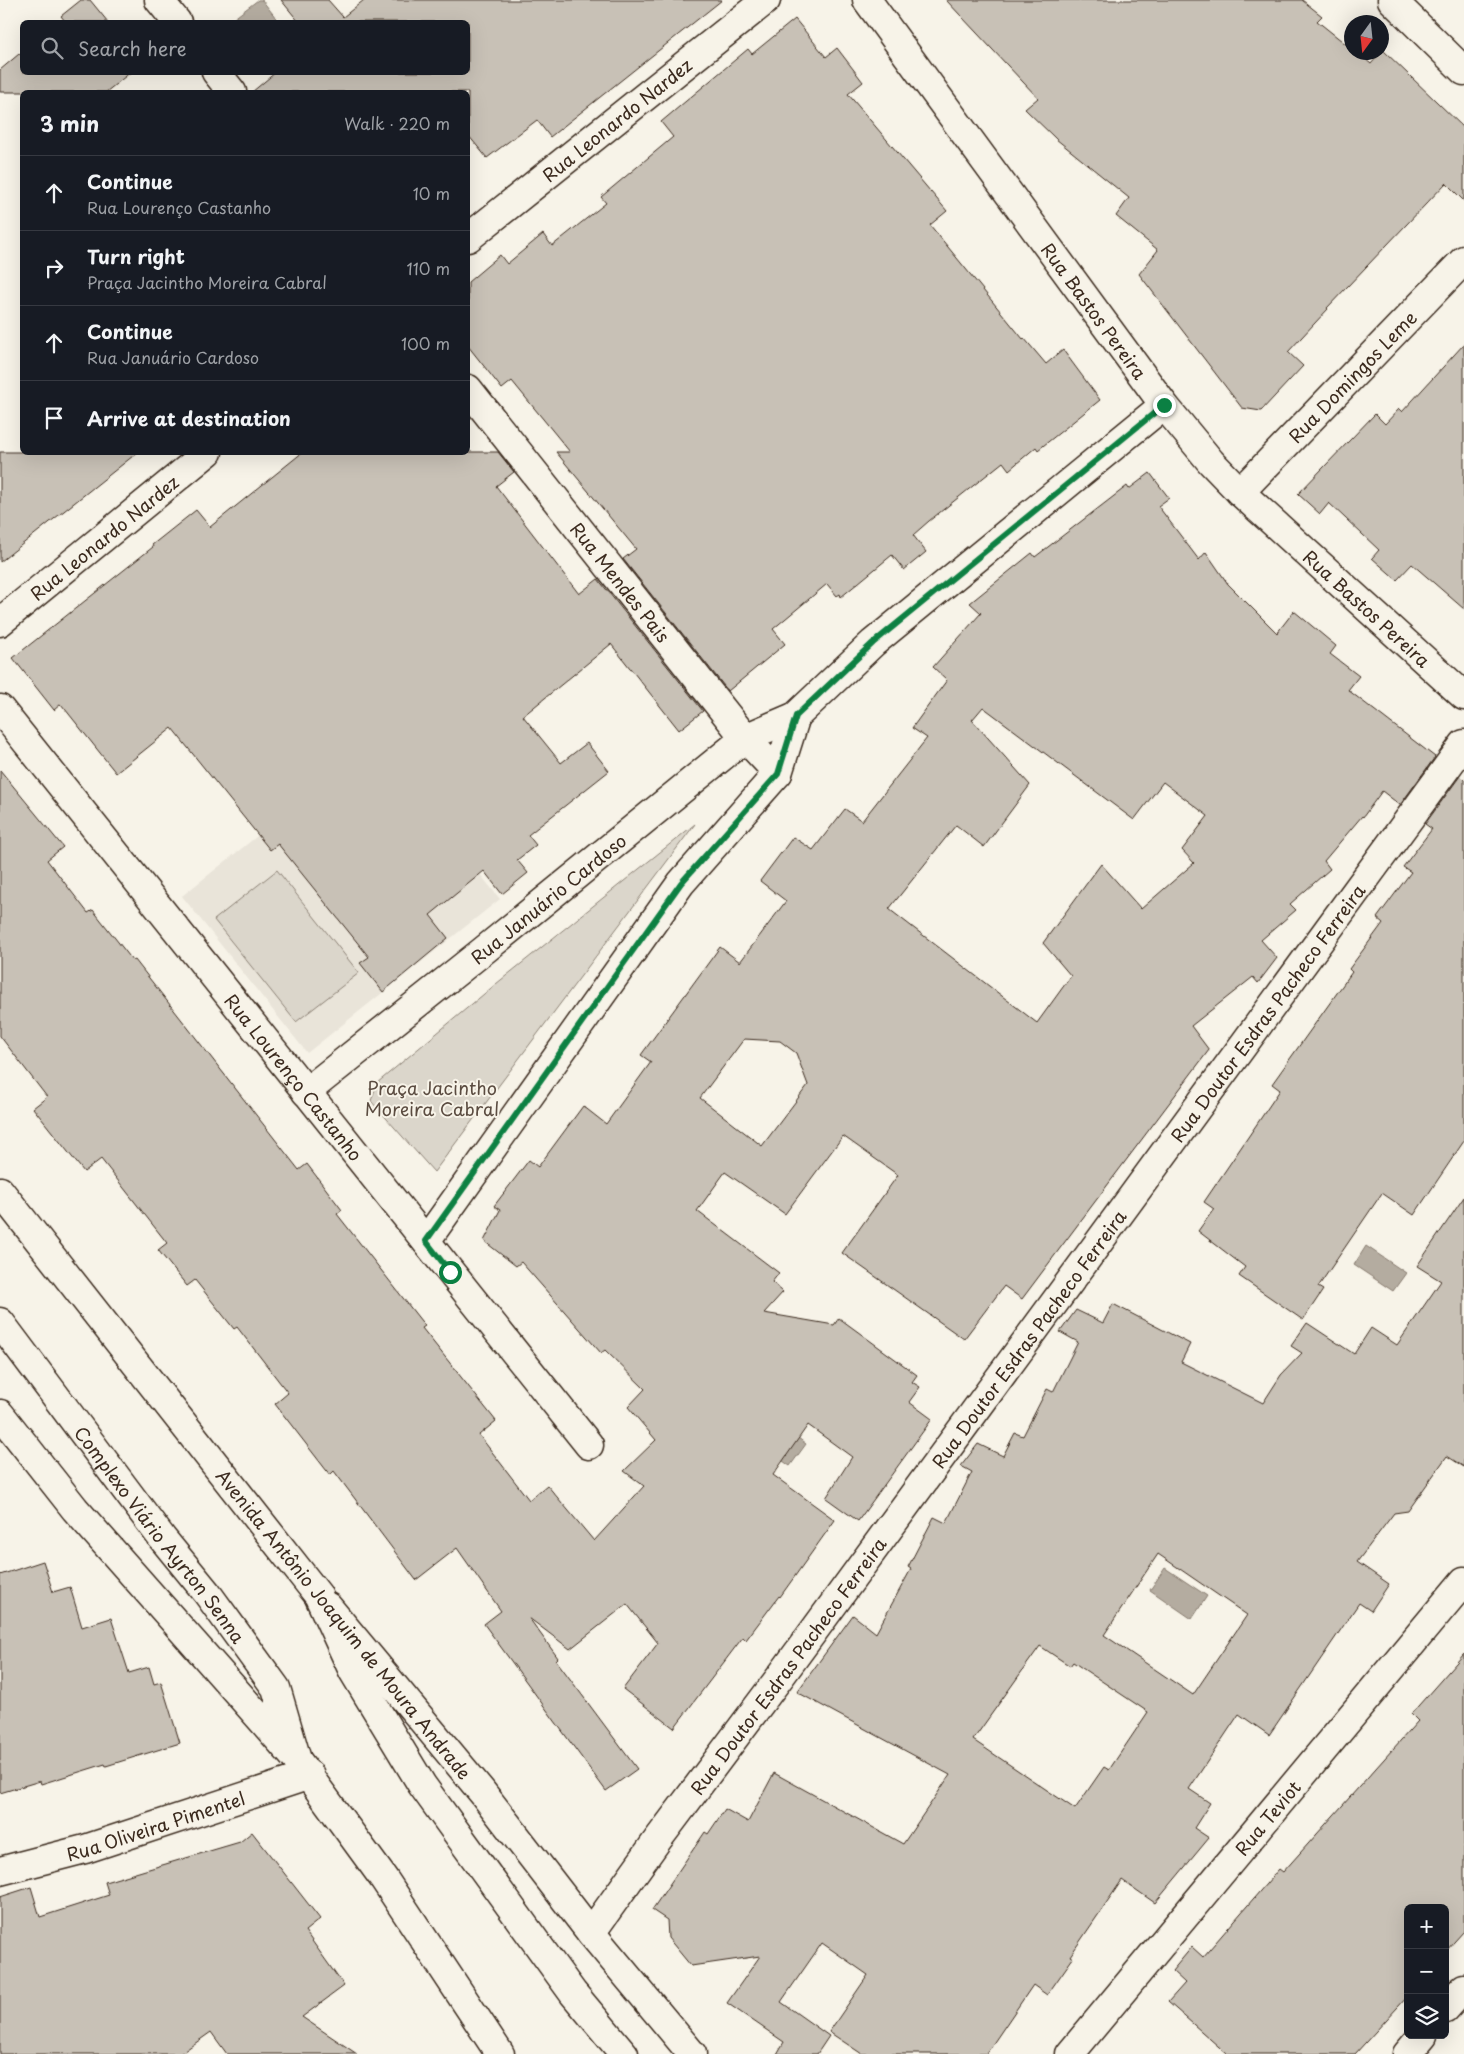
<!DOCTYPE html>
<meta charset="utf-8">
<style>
:root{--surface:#171b24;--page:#242831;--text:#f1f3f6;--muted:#9ea1a6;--line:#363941}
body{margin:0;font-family:"Playpen Sans",sans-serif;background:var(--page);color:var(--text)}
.controls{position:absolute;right:15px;bottom:15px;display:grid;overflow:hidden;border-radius:8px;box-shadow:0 5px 20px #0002}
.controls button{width:45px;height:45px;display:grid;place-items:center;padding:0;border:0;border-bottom:1px solid var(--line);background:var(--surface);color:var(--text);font:25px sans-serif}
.compass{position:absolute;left:1344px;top:15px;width:45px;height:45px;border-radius:50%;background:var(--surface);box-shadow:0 5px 20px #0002;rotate:195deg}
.stop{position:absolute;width:15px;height:15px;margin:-11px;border:4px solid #0b8043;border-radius:50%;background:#fff}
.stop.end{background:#0b8043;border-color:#fff;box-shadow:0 1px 5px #0008}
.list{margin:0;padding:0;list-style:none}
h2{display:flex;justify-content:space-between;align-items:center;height:65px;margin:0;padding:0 20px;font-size:21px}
h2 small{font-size:16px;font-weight:400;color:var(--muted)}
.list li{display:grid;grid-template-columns:32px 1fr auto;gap:15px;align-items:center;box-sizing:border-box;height:75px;padding:0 20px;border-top:1px solid var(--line)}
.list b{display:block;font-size:19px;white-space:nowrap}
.list p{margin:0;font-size:16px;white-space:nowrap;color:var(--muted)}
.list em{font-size:16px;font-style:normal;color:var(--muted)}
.icon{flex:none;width:28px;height:28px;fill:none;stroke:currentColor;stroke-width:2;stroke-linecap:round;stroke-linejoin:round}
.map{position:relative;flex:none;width:1464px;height:2054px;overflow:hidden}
.search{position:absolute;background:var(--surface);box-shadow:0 5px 20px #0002;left:20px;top:20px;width:450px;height:55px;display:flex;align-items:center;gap:12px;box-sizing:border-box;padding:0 18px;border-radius:8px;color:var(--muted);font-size:19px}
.panel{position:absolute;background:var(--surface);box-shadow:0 5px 20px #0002;left:20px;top:90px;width:450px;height:365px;border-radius:8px}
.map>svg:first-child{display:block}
.built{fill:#e9e4d9}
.green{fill:#dbd6cb;stroke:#8b8074}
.water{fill:#b4aca0;stroke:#84786c}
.building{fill:#c8c1b6;stroke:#3b2a1e;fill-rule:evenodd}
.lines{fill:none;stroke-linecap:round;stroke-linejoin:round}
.street-casing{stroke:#3b2a1e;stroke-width:31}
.primary-casing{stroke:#3b2a1e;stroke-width:31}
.highway-casing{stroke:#3b2a1e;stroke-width:31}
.street{stroke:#f7f3e8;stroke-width:28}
.primary{stroke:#f7f3e8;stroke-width:28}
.highway{stroke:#f7f3e8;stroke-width:28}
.route{stroke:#0b8043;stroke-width:6}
.labels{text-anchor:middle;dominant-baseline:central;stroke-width:4;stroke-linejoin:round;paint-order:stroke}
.street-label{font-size:18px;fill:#3b2a1e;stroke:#f7f3e8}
.park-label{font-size:18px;fill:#5b4c41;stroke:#f7f3e8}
</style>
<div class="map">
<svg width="1464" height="2054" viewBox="0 0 1464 2054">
<rect width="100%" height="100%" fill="#f7f3e8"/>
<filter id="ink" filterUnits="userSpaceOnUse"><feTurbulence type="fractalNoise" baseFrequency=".02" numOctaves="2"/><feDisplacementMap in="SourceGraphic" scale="10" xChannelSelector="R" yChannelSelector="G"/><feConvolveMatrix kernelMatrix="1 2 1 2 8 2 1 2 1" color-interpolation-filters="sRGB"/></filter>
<g filter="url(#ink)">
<path class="built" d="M374 743 500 899 307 1053 182 896Z"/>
<path class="green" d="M695 824 434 1172 371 1101 377 1083 496 984Z
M277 870 359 973 296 1022 214 920Z"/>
<path class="water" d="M258 0H262L276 18 270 22H229Z
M1366 1246 1406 1273 1393 1291 1354 1265Z
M775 1420 806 1444 790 1466 756 1442Z
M1165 1568 1207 1596 1192 1619 1150 1590Z"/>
<path class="building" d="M81 0H90L108 22H63L65 21 61 16Z
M281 0H328L343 17 364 0H722L550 137 537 120 487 158 468 135V92H252L276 72H468V22H299Z
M946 0H1302L1322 16 1317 21 1352 49V52H1357L1371 64 1383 50 1464 128V201L1446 183 1327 308 1328 309 1288 352 1303 366 1261 411 1242 408 1139 274 1158 250 1116 216 1129 198 1056 139 1025 109 1038 98Z
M795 19 826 57 837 48 863 82 848 94 947 211 930 225 1023 339 1024 338 1046 364 1063 350 1100 400 1038 450 1036 447 1009 470 1003 462 929 521 913 535 926 552 904 570 892 555 841 597 840 594 837 596 827 584 773 629 785 644 728 691 623 559 636 549 556 452H570L512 381 502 389 468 346V282L500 255 507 264 543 234 552 246 606 203 601 197 673 137 661 122 748 49 752 54Z
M19 54 22 55V72H131L106 92H0V70Z
M1464 344V609L1412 564 1397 580 1372 558 1379 550 1329 503 1320 514 1298 494 1375 414 1385 424 1399 409 1402 412Z
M0 452H138L0 562Z
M303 452H498L514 472 496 486 579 594 598 579 703 711 679 730 611 644 523 716 561 763 587 743 609 771 528 835 536 845 517 860 528 873 502 894 484 871 430 915 448 938 383 992 360 963 369 957 278 844 270 850 172 728 116 773 61 704 54 710 13 658 153 547 152 545 196 510 210 527Z
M1150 473 1169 498 1158 506 1199 560 1206 552 1228 584 1277 633 1294 611 1336 646 1330 654 1359 676 1348 690 1435 757 1400 805 1382 791 1363 817 1362 816 1324 861 1330 869 1290 904 1296 910 1261 940 1277 958 1258 983 1253 977 1191 1026 1209 1050 1085 1215 1022 1299 1004 1286 964 1339 842 1253 898 1175 843 1136 785 1214 725 1172 697 1211 779 1273 772 1282 783 1292 764 1313 834 1325 839 1318 917 1375 912 1382 920 1387 909 1402 932 1419 858 1521 826 1498 852 1457 808 1425 773 1475 835 1520 780 1597 779 1596 746 1640 743 1637 674 1728 623 1689 658 1643 627 1604 570 1649 529 1618 558 1658 556 1660 637 1769 606 1791 484 1624 501 1611 457 1548 416 1580 334 1471 330 1475 275 1404 288 1393 237 1327 234 1329 195 1280 187 1286 158 1250 167 1243 101 1159 84 1172 33 1108 47 1097 0 1036V770L63 847 47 860 88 913 93 910 133 961 135 960 299 1170 307 1164 342 1210 337 1214 425 1326 422 1328 496 1421 479 1435 529 1500 547 1485 594 1541 644 1486 624 1471 656 1440 628 1407 645 1389 605 1350 601 1353 521 1262 516 1266 484 1241 500 1210 494 1206 529 1160 538 1167 583 1106 606 1124 651 1062 641 1055 720 947 740 962 786 901 760 881 793 837 813 850 845 809 862 821 927 738 912 728 947 680 933 667 981 613 970 603 1032 553 1035 557 1127 486 1129 489ZM983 707 1134 820 1163 782 1208 816 1182 850 1194 863 1141 909 1101 864 1043 943 1071 976 1037 1023 889 909 956 825 984 847 1030 785 972 720ZM744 1039 780 1041 796 1053 808 1085 762 1146 700 1098Z
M1460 776 1464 780V1141L1414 1215 1382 1193 1318 1287 1323 1290 1303 1320 1239 1276 1245 1267 1198 1231 1214 1209 1204 1202 1280 1090 1272 1084 1352 972 1349 969 1383 923 1377 918 1411 872 1403 867 1432 829 1425 824Z
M1464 1197V1467L1447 1456 1408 1511 1394 1513 1357 1562 1389 1584 1371 1611 1359 1603 1269 1735 1239 1714 1189 1789 1210 1803 1194 1828 1209 1838 1155 1903 1122 1880 1070 1956 1073 1958 1047 1995 1033 1985 986 2054H862L829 2032 868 1975 822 1943 781 2002 829 2036 817 2054H777L784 2042 727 2003 760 1956 691 1966 668 1938 667 1920 652 1910 705 1832 708 1834 725 1809 748 1822 774 1773 903 1844 950 1775 797 1692 853 1615 876 1633 911 1569 908 1567 934 1517 946 1523 972 1472 961 1466 978 1444 1003 1456 1015 1433 1023 1436 1047 1389 1053 1392 1078 1342 1060 1332 1076 1310 1103 1323 1113 1304 1190 1344 1181 1362 1263 1403 1281 1375 1302 1353 1291 1346 1307 1323 1354 1354 1371 1328 1397 1345 1441 1281 1417 1266ZM1158 1554 1247 1615 1193 1695 1104 1635ZM1040 1646 1070 1666 1073 1662 1148 1712 1109 1770 1104 1767 1075 1809 973 1740Z
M43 1561 53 1592 70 1587 82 1627 111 1618 129 1673 149 1667 154 1684 161 1682 180 1743 106 1766 105 1764 41 1784 40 1781 0 1793V1575Z
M1464 1654V1931L1445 1952V1908H1408V1996L1355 2054H1227L1168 2002 1185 1983 1172 1971 1192 1947 1203 1957 1279 1869 1283 1872 1418 1721 1411 1714Z
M252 1832 320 1919 305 1931 344 1986 302 2017 357 2054H227L211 2032 180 2054H0V1897L31 1887 40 1917 109 1895 105 1882 240 1842Z"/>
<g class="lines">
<defs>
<g id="street">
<path d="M159 0 177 22"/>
<path id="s1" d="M867 0 1164 405 1211 462 1240 492 1464 696"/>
<path d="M1392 0 1464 71"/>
<path d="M216 72 232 92"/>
<path id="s2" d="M468 238 766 0"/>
<path id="s3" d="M468 389 745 738 778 773"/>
<path id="s4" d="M1240 492 1464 260"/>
<path id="s5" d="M0 622 208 452"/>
<path id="s6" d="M0 709 589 1445"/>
<path id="s7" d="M306 1092 483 951 745 738 796 716 873 643 1164 405"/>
<path d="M426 1241 681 883 778 773 796 716"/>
<path id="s8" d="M0 1871 85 1849 310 1775"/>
<path id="s9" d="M591 1933 656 1842 780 1677 1464 744"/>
<path d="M1445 2009 1464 1988"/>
<path id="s10" d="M1070 2054 1464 1581"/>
<path d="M1407 2054 1423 2035"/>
</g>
<path id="primary" d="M0 1414 75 1509 297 1760
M328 1607 482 1792 591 1933 692 2054"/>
<g id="highway">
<path d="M0 1191 318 1595 353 1671 422 1785 573 1993 624 2054"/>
<path id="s11" d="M0 1322 162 1538 207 1593 276 1688 297 1760 384 1879 500 2054"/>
</g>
</defs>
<use href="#street" class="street-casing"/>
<use href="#primary" class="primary-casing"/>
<use href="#highway" class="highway-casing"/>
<use href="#street" class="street"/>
<use href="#primary" class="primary"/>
<use href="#highway" class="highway"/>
</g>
</g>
<g class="lines" filter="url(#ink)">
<path class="route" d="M450 1272 426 1241 681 883 778 774 796 716 873 643 1164 405"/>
</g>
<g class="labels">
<g class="street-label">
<text stroke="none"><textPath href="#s2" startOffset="190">Rua Leonardo Nardez</textPath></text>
<text stroke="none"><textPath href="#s1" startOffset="385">Rua Bastos Pereira</textPath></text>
<text stroke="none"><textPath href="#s4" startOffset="161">Rua Domingos Leme</textPath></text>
<text stroke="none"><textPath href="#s5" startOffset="134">Rua Leonardo Nardez</textPath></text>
<text stroke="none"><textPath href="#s3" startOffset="246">Rua Mendes Pais</textPath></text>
<text stroke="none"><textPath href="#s1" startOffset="790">Rua Bastos Pereira</textPath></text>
<text stroke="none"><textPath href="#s7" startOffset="310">Rua Januário Cardoso</textPath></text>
<text stroke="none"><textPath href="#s9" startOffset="1142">Rua Doutor Esdras Pacheco Ferreira</textPath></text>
<text stroke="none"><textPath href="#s6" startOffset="471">Rua Lourenço Castanho</textPath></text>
<text stroke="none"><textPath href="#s9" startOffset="738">Rua Doutor Esdras Pacheco Ferreira</textPath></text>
<text stroke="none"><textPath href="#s11" startOffset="266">Complexo Viário Ayrton Senna</textPath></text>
<text transform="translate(344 1624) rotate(51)">Avenida Antônio Joaquim de Moura Andrade</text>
<text stroke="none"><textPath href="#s9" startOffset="332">Rua Doutor Esdras Pacheco Ferreira</textPath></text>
<text stroke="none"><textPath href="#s10" startOffset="308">Rua Teviot</textPath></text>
<text stroke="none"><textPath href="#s8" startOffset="162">Rua Oliveira Pimentel</textPath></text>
</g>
<g class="park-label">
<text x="432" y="1087">Praça Jacintho<tspan x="432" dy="21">Moreira Cabral</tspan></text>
</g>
</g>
</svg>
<div class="controls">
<button>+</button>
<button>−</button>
<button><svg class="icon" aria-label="layers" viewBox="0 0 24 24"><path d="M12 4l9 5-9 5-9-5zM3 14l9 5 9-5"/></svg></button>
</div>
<svg class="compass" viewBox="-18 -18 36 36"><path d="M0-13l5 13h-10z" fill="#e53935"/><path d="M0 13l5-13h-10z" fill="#9ea1a6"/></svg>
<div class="stop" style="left:450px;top:1272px"></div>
<div class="stop end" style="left:1164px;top:405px"></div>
<div class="search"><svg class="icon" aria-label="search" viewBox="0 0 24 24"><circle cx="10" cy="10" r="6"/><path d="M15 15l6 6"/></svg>Search here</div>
<section class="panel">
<h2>3 min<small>Walk · 220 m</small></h2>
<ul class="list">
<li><svg class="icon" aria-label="ahead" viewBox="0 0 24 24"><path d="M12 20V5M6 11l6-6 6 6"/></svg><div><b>Continue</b><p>Rua Lourenço Castanho</p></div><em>10 m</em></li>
<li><svg class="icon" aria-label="right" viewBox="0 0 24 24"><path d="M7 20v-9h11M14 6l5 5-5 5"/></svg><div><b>Turn right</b><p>Praça Jacintho Moreira Cabral</p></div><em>110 m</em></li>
<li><svg class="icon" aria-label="ahead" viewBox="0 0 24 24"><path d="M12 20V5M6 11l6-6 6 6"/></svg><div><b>Continue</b><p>Rua Januário Cardoso</p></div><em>100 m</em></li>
<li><svg class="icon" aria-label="arrive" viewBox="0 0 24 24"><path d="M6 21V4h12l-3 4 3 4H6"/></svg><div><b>Arrive at destination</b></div></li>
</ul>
</section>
</div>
